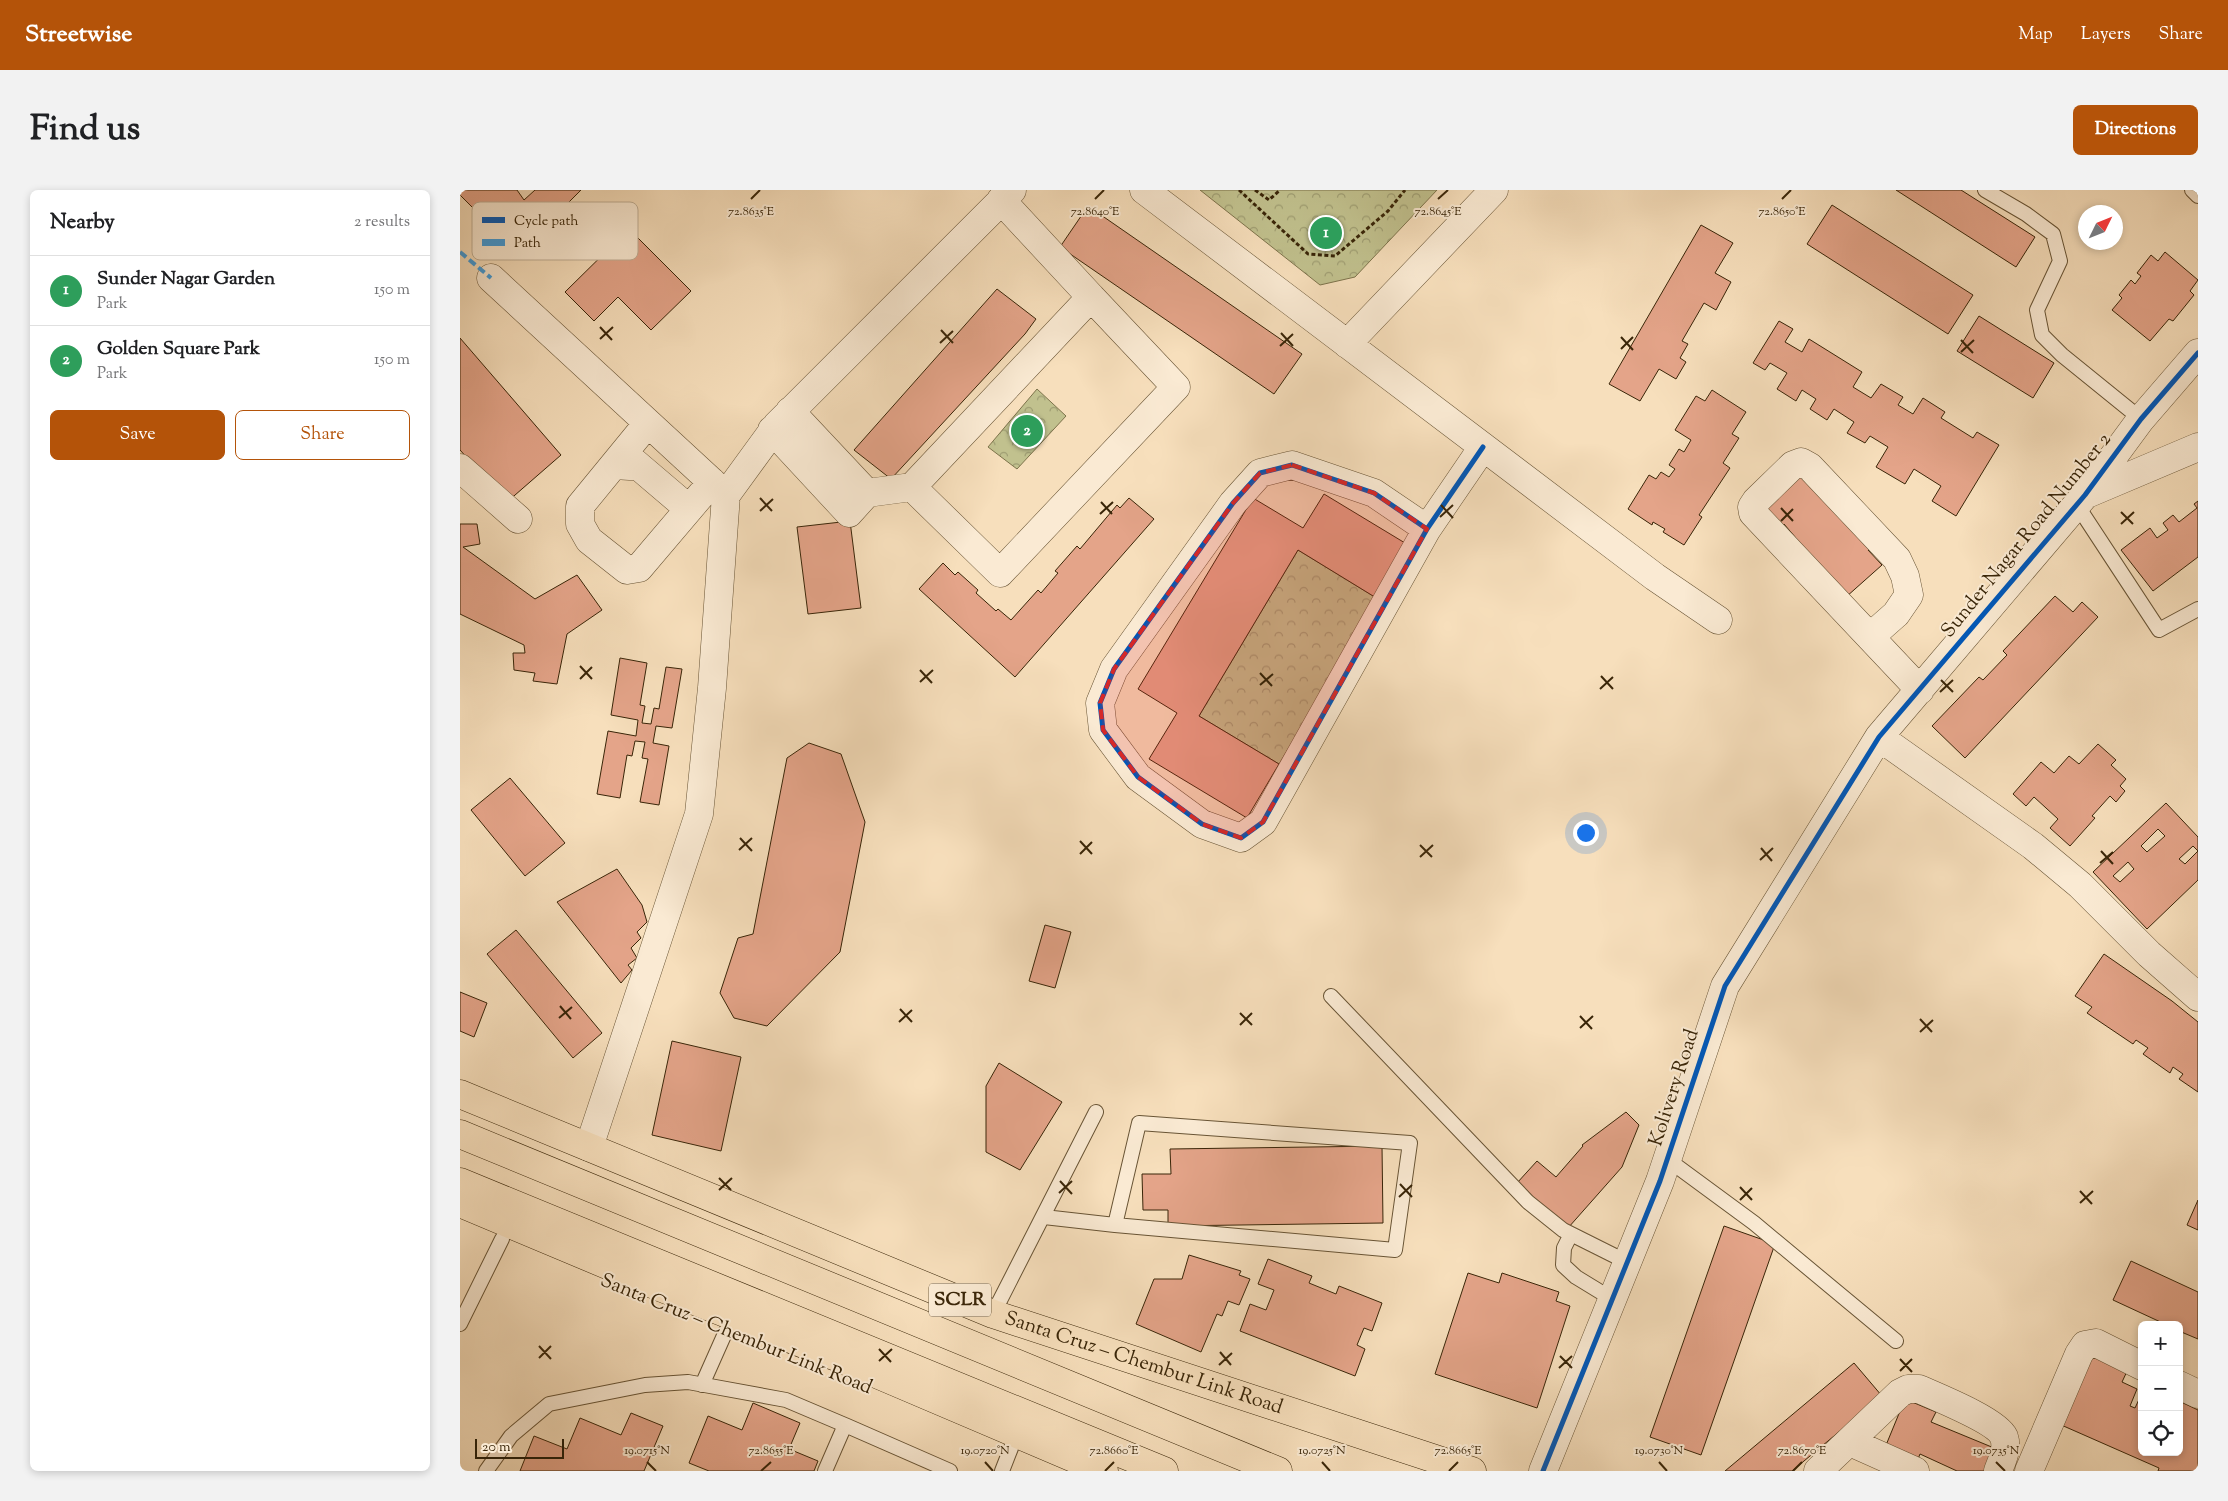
<!DOCTYPE html>
<meta charset="utf-8">
<style>
:root{--surface:#fff;--page:#f2f2f2;--text:#202124;--muted:#757577;--line:#e0e0e0;--accent:#b45309}
body{margin:0;font-family:"Sorts Mill Goudy",serif;background:var(--page);color:var(--text)}
.controls{position:absolute;right:15px;bottom:15px;display:grid;overflow:hidden;border-radius:8px;box-shadow:0 2px 8px #0003}
.controls button{width:45px;height:45px;display:grid;place-items:center;padding:0;border:0;border-bottom:1px solid var(--line);background:var(--surface);color:var(--text);font:25px sans-serif}
.compass{position:absolute;left:1618px;top:15px;width:45px;height:45px;border-radius:50%;background:var(--surface);box-shadow:0 2px 8px #0003;rotate:47deg}
.scale{position:absolute;left:15px;bottom:12px;width:89px;box-sizing:border-box;padding-left:5px;border:2px solid #392508;border-top:0;font-size:14px;line-height:18px;white-space:nowrap;color:#392508;-webkit-text-stroke:4px #faead3;paint-order:stroke}
.you{position:absolute;left:1125px;top:642px;width:18px;height:18px;margin:-12px;border:4px solid #fff;border-radius:50%;background:#1a73e8;box-shadow:0 0 0 8px #1a73e833}
.badge{display:grid;place-items:center;width:32px;height:32px;border-radius:50%;background:var(--accent);color:#fff;font-size:16px;font-weight:700}
.pin{position:absolute;translate:-50% -50%;border:2px solid #fff;box-shadow:0 1px 5px #0006}
.list{margin:0;padding:0;list-style:none}
h2{display:flex;justify-content:space-between;align-items:center;height:65px;margin:0;padding:0 20px;font-size:21px}
h2 small{font-size:16px;font-weight:400;color:var(--muted)}
.list li{display:grid;grid-template-columns:32px 1fr auto;gap:15px;align-items:center;box-sizing:border-box;height:70px;padding:0 20px;border-top:1px solid var(--line)}
.list b{display:block;font-size:19px;white-space:nowrap}
.list p{margin:0;font-size:16px;white-space:nowrap;color:var(--muted)}
.list em{font-size:16px;font-style:normal;color:var(--muted)}
.actions{display:flex;gap:10px;padding:15px 20px}
.actions a{flex:1;padding:11px 0;border:1px solid var(--accent);border-radius:8px;text-align:center;font-size:18px;color:var(--accent)}
.actions .main{background:var(--accent);color:#fff}
.icon{flex:none;width:28px;height:28px;fill:none;stroke:currentColor;stroke-width:2;stroke-linecap:round;stroke-linejoin:round}
.map{position:relative;flex:none;width:1738px;height:1281px;overflow:hidden;border-radius:8px}
header{display:flex;align-items:center;gap:30px;box-sizing:border-box;height:70px;padding:0 25px;background:var(--accent);color:#fff}
header strong{font-size:24px}
nav{display:flex;gap:28px;margin-inline-start:auto;font-size:18px}
.intro{display:flex;align-items:center;justify-content:space-between;box-sizing:border-box;height:120px;padding:0 30px}
h1{margin:0;font-size:35px}
.button{padding:12px 22px;border-radius:8px;background:var(--accent);color:#fff;font-size:18px;font-weight:700}
main{display:flex;gap:30px;padding:0 30px}
aside{flex:1;background:var(--surface);border-radius:8px;box-shadow:0 2px 8px #0003}
.map>svg:first-child{display:block}
.park{fill:url(#park-crowns);stroke:#7d734b}
.building{fill:#e4a489;stroke:#392508;fill-rule:evenodd}
.lines{fill:none;stroke-linecap:round;stroke-linejoin:round}
.service-casing{stroke:#685435;stroke-width:16}
.minor-casing{stroke:#685435;stroke-width:29}
.trunk-casing{stroke:#392508;stroke-width:29}
.path{stroke:#392508;stroke-width:3;stroke-dasharray:4 2.5;stroke-linecap:butt}
.service{stroke:#faead3;stroke-width:14}
.minor{stroke:#faead3;stroke-width:28}
.trunk{stroke:#f7dfbc;stroke-width:28}
.quiet{stroke:#3e9cdd;stroke-width:4;stroke-dasharray:8 4;stroke-linecap:butt}
.cycleway-casing{stroke:#faead3;stroke-width:8}
.cycleway{stroke:#0057b8;stroke-width:5}
.marked{fill:#d62828;fill-opacity:0.2;stroke:#d62828;stroke-width:4;stroke-dasharray:10 6;stroke-linejoin:round}
.ticks{fill:none;stroke:#392508;stroke-width:2}
.labels{text-anchor:middle;dominant-baseline:central;stroke-width:4;stroke-linejoin:round;paint-order:stroke}
.shield{fill:#faead3;stroke:#736045;stroke-width:1}
.shield-label{font-size:19px;font-weight:bold;fill:#392508}
.street-label{font-size:20px;fill:#392508;stroke:#faead3}
.key{fill:#faead3;stroke:#c0af96;stroke-width:1}
.key-label{font-size:14px;fill:#392508}
.ticks-label{font-size:12px;text-anchor:middle;fill:#392508;stroke:#faead3;stroke-width:4;stroke-linejoin:round;paint-order:stroke}
</style>
<header>
<strong>Streetwise</strong>
<nav><a>Map</a><a>Layers</a><a>Share</a></nav>
</header>
<div class="intro"><h1>Find us</h1><a class="button">Directions</a></div>
<main>
<aside>
<h2>Nearby<small>2 results</small></h2>
<ul class="list">
<li><span class="badge" style="background:#2e9e5b">1</span><div><b>Sunder Nagar Garden</b><p>Park</p></div><em>150 m</em></li>
<li><span class="badge" style="background:#2e9e5b">2</span><div><b>Golden Square Park</b><p>Park</p></div><em>150 m</em></li>
</ul>
<div class="actions"><a class="main">Save</a><a>Share</a></div>
</aside>
<div class="map">
<svg width="1738" height="1281" viewBox="0 0 1738 1281">
<defs>
<pattern id="park-crowns" width="20" height="18" patternUnits="userSpaceOnUse" patternTransform="scale(1.25)"><rect width="20" height="18" fill="#c1c18e"/><path d="M2 6a3 3 0 1 1 6 0M12 15a3 3 0 1 1 6 0" fill="none" stroke="#9e9d72"/></pattern>
</defs>
<rect width="100%" height="100%" fill="#f7dfbc"/>
<filter id="stains"><feTurbulence type="fractalNoise" baseFrequency=".004" numOctaves="4"/><feColorMatrix values="0 0 0 0 .2 0 0 0 0 .09 0 0 0 0 .02 0 0 0 .5 -.17"/></filter>
<radialGradient id="worn" r=".72"><stop offset=".6" stop-color="#630" stop-opacity="0"/><stop offset="1" stop-color="#630" stop-opacity=".3"/></radialGradient>
<path class="park" d="M740 0H977L895 87 860 95Z
M577 199 606 226 557 279 528 257Z
M838 360 918 409 819 574 739 526Z"/>
<path class="building" d="M0 0H57L64 10 75 0H121L58 63 0 5Z
M1436 0H1501L1575 47 1556 77Z
M1372 15 1513 105 1488 144 1347 54Z
M628 16 842 164 814 204 600 57Z
M1241 35 1273 53 1255 83 1271 92 1256 120 1244 113 1222 151 1228 154 1220 168 1226 172 1216 189 1199 179 1180 211 1149 194Z
M169 39 231 101 191 140 158 107 134 131 105 102Z
M1705 62 1738 90 1730 101 1734 105 1713 131 1709 129 1690 151 1652 120 1662 108 1659 105 1671 90 1675 94 1681 86 1677 83 1691 65 1698 71Z
M537 99 576 129 565 144 431 289 394 260Z
M1519 126 1594 173 1573 208 1497 161Z
M1319 131 1333 139 1325 152 1342 162 1349 149 1402 182 1393 197 1411 208 1421 194 1443 207 1438 215 1453 224 1463 208 1485 222 1481 228 1513 248 1517 242 1539 255 1496 326 1472 311 1481 296 1454 279 1445 294 1416 277 1428 257 1410 246 1405 253 1387 243 1394 232 1374 219 1367 230 1350 219 1356 209 1342 200 1336 211 1317 199 1327 183 1310 173 1305 180 1293 173Z
M0 148 101 265 47 312 0 260Z
M1252 200 1286 222 1272 244 1279 248 1263 273 1270 278 1239 325 1242 327 1224 355 1203 342 1205 339 1193 332 1192 335 1168 319 1189 285 1196 289 1201 282 1209 287 1215 279 1209 275 1219 259 1224 262 1231 250 1215 240 1236 206 1245 211Z
M1344 282 1413 356 1408 360 1422 375 1386 407 1324 334 1320 338 1302 319Z
M864 304 950 356 918 409 838 360 776 464 739 526 819 574 787 628 689 569 717 523 678 499 793 308 843 338Z
M669 308 694 329 555 487 459 399 483 373 495 385 498 382 518 400 516 403 536 421 538 419 551 430 578 400 581 403 598 383 595 381 617 356 620 359 657 315 660 318Z
M1738 311V367L1693 401 1661 360 1690 338 1697 348 1708 340 1703 333 1713 325 1719 332 1737 318 1734 314Z
M390 331 401 418 348 424 337 337Z
M0 334H17L20 354 3 357 75 409 117 385 142 420 107 444 97 494 73 491 75 483 54 480 53 463H65L64 455 0 424Z
M1595 406 1613 422 1622 412 1638 427 1505 568 1472 536 1519 487 1523 490 1547 465 1543 461Z
M160 468 187 473 180 515 185 516 182 533 191 534 194 518 199 519 206 477 222 479 212 538 196 536 193 553 209 556 199 615 180 612 188 569 182 568 185 552 175 551 172 566 167 565 160 608 137 604 148 541 176 546 178 530 151 525Z
M349 553 381 564 405 632 380 762 307 836 274 828 260 803 278 748 293 744 327 568Z
M1638 554 1656 570 1651 575 1666 589 1660 596 1665 601 1656 612 1650 606 1632 626 1635 628 1610 656 1590 638 1598 629 1574 607 1566 616 1553 604 1581 572 1594 583 1609 566 1619 574Z
M50 588 105 653 65 686 11 620Z
M1706 613 1738 647V690L1687 739 1633 682ZM1698 639 1705 646 1687 662 1681 656ZM1733 656 1738 661 1725 674 1719 669ZM1668 672 1674 679 1660 692 1653 686Z
M157 679 182 715 187 732 177 742 181 748 171 758 177 768 168 775 172 780 161 793 97 712Z
M585 735 611 742 595 798 569 791Z
M56 740 142 843 113 868 27 764Z
M1644 764 1712 811 1738 832V902L1719 889 1723 884 1713 877 1710 883 1683 864 1688 858 1676 850 1673 854 1627 823 1632 817 1615 806Z
M0 802 27 813 14 847 0 841Z
M212 851 281 867 261 961 192 945Z
M539 873 602 912 560 980 526 962V896Z
M1166 922 1179 935 1162 977 1108 1038 1057 993 1077 971 1096 987 1123 956 1122 955Z
M922 956 923 1033 708 1036V1020H683L682 984H711L710 959Z
M1738 1010V1040L1727 1035Z
M1264 1036 1315 1054 1241 1265 1190 1247Z
M729 1065 781 1081 779 1085 790 1089 779 1115 768 1111 762 1126 757 1124 741 1162 676 1134 694 1089H722Z
M808 1069 852 1086 849 1093 876 1104 879 1096 922 1113 912 1141 904 1138 897 1155 905 1159 895 1186 780 1141 790 1114 806 1120 814 1100 798 1094Z
M1671 1071 1738 1102V1149L1719 1141V1135H1707L1653 1110Z
M1008 1083 1039 1093 1042 1083 1099 1102 1096 1111 1110 1116 1077 1218 975 1184Z
M1631 1160 1669 1177 1662 1192 1677 1199 1670 1216 1675 1218 1682 1203V1262H1719V1211L1738 1220V1276L1736 1281H1698L1699 1278 1599 1234Z
M1394 1173 1422 1206 1332 1281H1265Z
M1445 1209 1476 1222 1471 1232 1539 1260 1530 1281H1497L1460 1264 1456 1274 1424 1260Z
M293 1213 340 1233 329 1259 358 1271 354 1281H249L229 1273 248 1226 282 1240Z
M171 1223 203 1236 184 1281H60L74 1246 107 1259 120 1228 161 1245Z"/>
<g class="lines">
<defs>
<path id="service" d="M1525 0 1566 24 1593 44 1600 71 1577 120 1582 145 1602 165 1681 229
M1732 0 1738 6
M1617 315 1699 440 1738 419
M871 806 1068 1012 1103 1040 1167 1072
M1207 969 1294 1033 1436 1151
M584 1027 655 1035 935 1060 950 953 679 933 655 1035
M1111 1044 1104 1058 1103 1075 1116 1087 1152 1109
M533 1124 636 922
M0 1134 42 1049
M242 1195 266 1141
M26 1281 51 1246 89 1214 185 1195 228 1192 326 1210 385 1235
M365 1281 385 1235 490 1281
M542 1281 551 1258"/>
<path id="minor" d="M684 0 1195 387 1258 430
M541 10 631 107
M31 88 266 305
M887 154 1034 0
M330 221 407 303
M188 233 120 316V334L129 350 167 380 179 378 252 292
M312 240 389 323 407 303 452 297 540 383 716 197 631 107 452 297
M154 275 170 276 175 273 229 319
M0 278 58 329
M1627 304 1738 257
M967 339 914 303 832 275 800 283 773 313 654 479 640 513 643 540 678 587 742 634 781 648 803 632 967 339 1023 257
M1410 447 1436 424 1449 405 1445 386 1437 369 1350 277 1341 272 1333 275 1296 311 1292 317 1293 323 1460 500
M1419 547 1573 656 1620 695 1689 764 1738 807
M129 957 239 624 252 498 266 305 317 235 552 0
M1719 1195 1738 1204
M1390 1252 1455 1281
M1083 1281 1200 991 1265 796 1419 547 1625 305 1681 229 1738 163
M1358 1281 1440 1203 1448 1199H1459C1477 1207 1537 1231 1544 1247 1548 1259 1542 1270 1538 1281
M1569 1281 1619 1164 1625 1155 1636 1153 1682 1176"/>
<g id="trunk">
<path id="s1" d="M0 904 533 1124 1012 1281"/>
<path d="M0 944 818 1281"/>
<path d="M0 992 704 1281"/>
<path d="M0 1013 202 1098 379 1168 644 1281"/>
</g>
</defs>
<use href="#service" class="service-casing"/>
<use href="#minor" class="minor-casing"/>
<use href="#trunk" class="trunk-casing"/>
<path class="path" d="M779 0 848 64 875 66 928 21 945 0
M795 0 809 10 820 0"/>
<use href="#service" class="service"/>
<use href="#minor" class="minor"/>
<use href="#trunk" class="trunk"/>
<path class="quiet" d="M0 62 31 88"/>
<defs>
<path id="cycleway" d="M967 339 914 303 832 275 800 283 773 313 654 479 640 513 643 540 678 587 742 634 781 648 803 632 967 339 1023 257
M1083 1281 1200 991 1265 796 1419 547 1625 305 1681 229 1738 163"/>
</defs>
<use href="#cycleway" class="cycleway-casing"/>
<use href="#cycleway" class="cycleway"/>
</g>
<path class="marked" d="M832 275 914 303 967 339 803 632 781 648 742 634 678 587 643 540 640 513 654 479 773 313 800 283Z"/>
<path class="ticks" d="M291 9 300 0M635 9 644 0M978 9 988 0M1322 9 1331 0M140 137 152 150M481 140 493 153M821 143 833 156M1161 147 1173 160M140 149 153 137M1501 150 1513 163M480 153 493 141M820 156 833 144M1161 159 1173 147M1501 162 1514 150M300 308 312 321M641 312 652 324M981 315 993 328M1321 318 1333 331M300 321 313 309M1661 322 1673 334M640 324 653 312M980 327 993 315M1321 331 1333 319M1661 334 1674 322M120 476 132 489M460 480 472 493M800 483 812 496M1141 486 1153 499M120 489 132 477M1481 490 1493 502M460 492 473 480M800 495 813 484M1140 499 1153 487M1480 502 1493 490M280 648 292 661M620 651 632 664M960 655 972 667M1301 658 1312 671M279 660 292 648M1641 661 1653 674M620 664 632 652M960 667 973 655M1300 670 1313 658M1640 673 1653 662M100 816 111 829M440 819 452 832M780 823 792 835M1120 826 1132 839M99 828 112 817M1460 829 1472 842M439 832 452 820M780 835 792 823M1120 838 1133 826M1460 842 1473 830M259 988 271 1000M600 991 612 1004M940 994 952 1007M1280 997 1292 1010M259 1000 272 988M1620 1001 1632 1014M599 1003 612 991M939 1007 952 995M1280 1010 1292 998M1620 1013 1633 1001M79 1156 91 1169M419 1159 431 1172M760 1162 771 1175M1100 1166 1112 1178M79 1168 91 1156M1440 1169 1452 1182M419 1171 432 1159M759 1175 772 1163M1099 1178 1112 1166M1440 1181 1452 1169M187 1272 196 1281M525 1272 533 1281M862 1272 870 1281M1199 1272 1207 1281M1536 1272 1545 1281M301 1281 311 1272M645 1281 654 1272M989 1281 998 1272M1333 1281 1342 1272"/>
<g class="labels">
<rect class="shield" x="469" y="1093.5" width="62" height="33" rx="4"/>
<g class="shield-label">
<text x="500" y="1110">SCLR</text>
</g>
<g class="street-label">
<text transform="translate(1567 346) rotate(-51)">Sunder Nagar Road Number 2</text>
<text transform="translate(1215 898) rotate(-72)">Kolivery Road</text>
<text transform="translate(276 1145) rotate(22)">Santa Cruz – Chembur Link Road</text>
<text stroke="none"><textPath href="#s1" startOffset="735">Santa Cruz – Chembur Link Road</textPath></text>
</g>
</g>
<rect x="12" y="12" width="166" height="58" rx="8" class="key"/>
<rect x="22" y="27" width="23" height="6" fill="#0057b8"/>
<rect x="22" y="49" width="23" height="7" fill="#3e9cdd"/>
<g class="key-label">
<text x="54" y="35">Cycle path</text>
<text x="54" y="57">Path</text>
</g>
<g class="ticks-label">
<text x="291" y="25">72.8635°E</text>
<text x="635" y="25">72.8640°E</text>
<text x="978" y="25">72.8645°E</text>
<text x="1322" y="25">72.8650°E</text>
<text x="187" y="1264">19.0715°N</text>
<text x="525" y="1264">19.0720°N</text>
<text x="862" y="1264">19.0725°N</text>
<text x="1199" y="1264">19.0730°N</text>
<text x="1536" y="1264">19.0735°N</text>
<text x="311" y="1264">72.8655°E</text>
<text x="654" y="1264">72.8660°E</text>
<text x="998" y="1264">72.8665°E</text>
<text x="1342" y="1264">72.8670°E</text>
</g>
<rect width="100%" height="100%" filter="url(#stains)"/>
<rect width="100%" height="100%" fill="url(#worn)"/>
</svg>
<div class="controls">
<button>+</button>
<button>−</button>
<button><svg class="icon" aria-label="locate" viewBox="0 0 24 24"><circle cx="12" cy="12" r="6"/><path d="M12 2v4M12 18v4M2 12h4M18 12h4"/></svg></button>
</div>
<svg class="compass" viewBox="-18 -18 36 36"><path d="M0-13l5 13h-10z" fill="#e53935"/><path d="M0 13l5-13h-10z" fill="#757577"/></svg>
<div class="scale">20 m</div>
<div class="you"></div>
<div class="pin badge" style="left:866px;top:43px;background:#2e9e5b">1</div>
<div class="pin badge" style="left:567px;top:241px;background:#2e9e5b">2</div>
</div>
</main>
